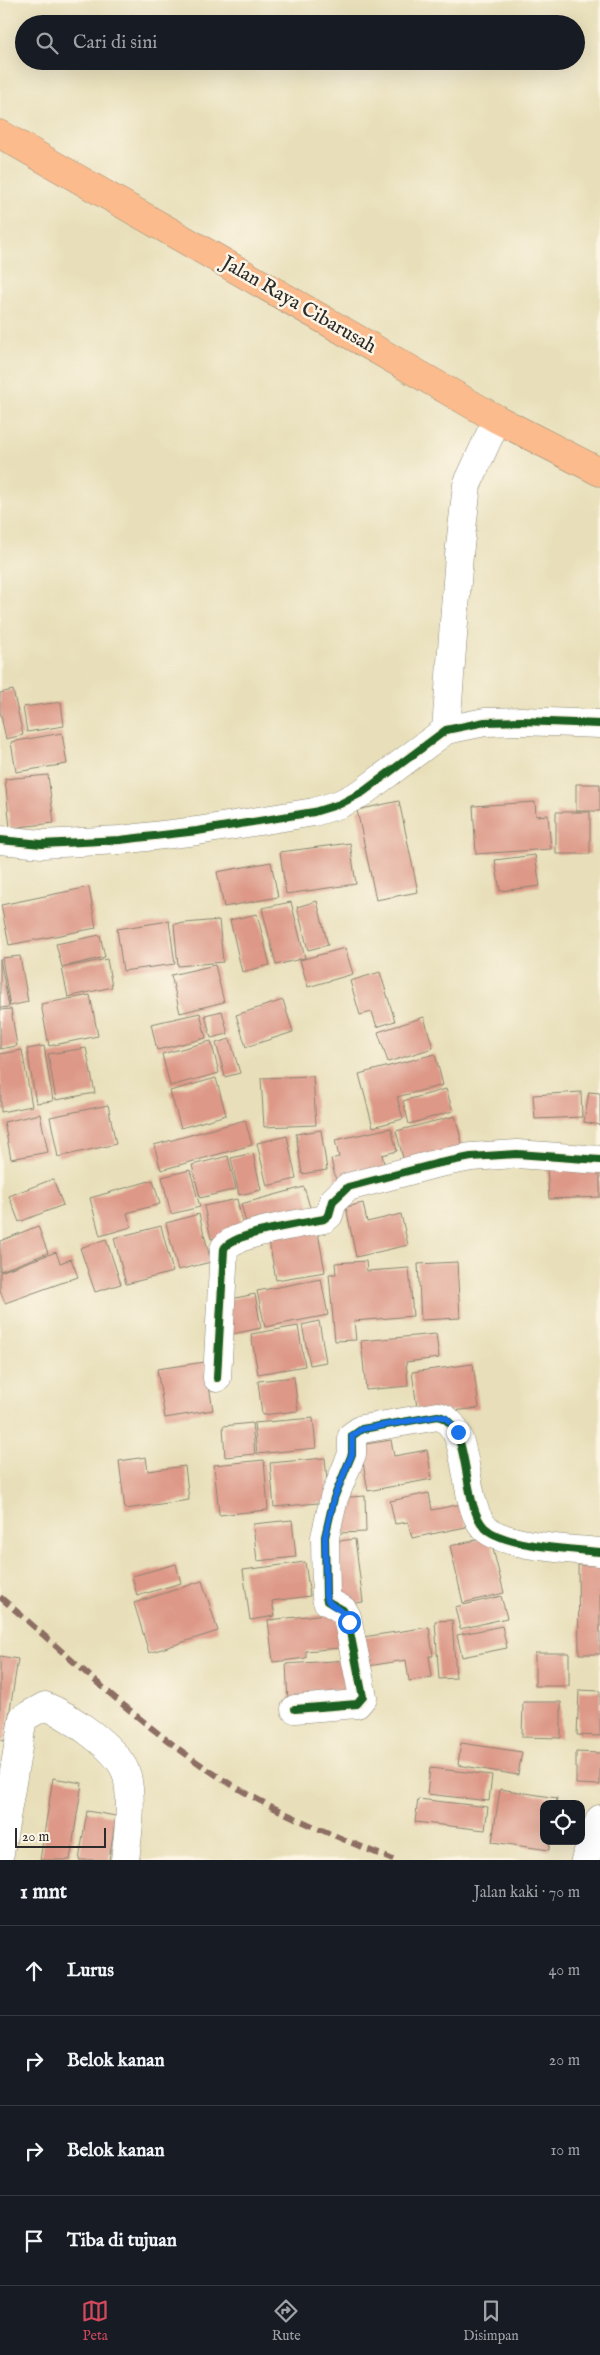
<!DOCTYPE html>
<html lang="id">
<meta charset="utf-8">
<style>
:root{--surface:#171b24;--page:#242831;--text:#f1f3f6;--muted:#9ea1a6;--line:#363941;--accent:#d1495b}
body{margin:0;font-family:"IM FELL English",serif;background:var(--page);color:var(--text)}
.controls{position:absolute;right:15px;bottom:15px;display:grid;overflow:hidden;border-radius:10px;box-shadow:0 5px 20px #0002}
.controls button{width:45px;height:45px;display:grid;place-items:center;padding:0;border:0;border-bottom:1px solid var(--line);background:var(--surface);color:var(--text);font:25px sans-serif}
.scale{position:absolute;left:15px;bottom:12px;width:91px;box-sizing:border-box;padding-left:5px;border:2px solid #2b2b2b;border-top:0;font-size:14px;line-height:18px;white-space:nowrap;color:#2b2b2b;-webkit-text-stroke:4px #fcf5e5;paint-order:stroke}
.stop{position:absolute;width:15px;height:15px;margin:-11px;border:4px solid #1a73e8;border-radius:50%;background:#fff}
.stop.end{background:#1a73e8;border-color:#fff;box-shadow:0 1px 5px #0008}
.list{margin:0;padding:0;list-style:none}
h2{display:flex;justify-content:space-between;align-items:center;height:65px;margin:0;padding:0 20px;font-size:21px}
h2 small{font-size:16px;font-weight:400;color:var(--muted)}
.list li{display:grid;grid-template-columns:32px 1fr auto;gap:15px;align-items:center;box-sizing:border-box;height:90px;padding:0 20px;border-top:1px solid var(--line)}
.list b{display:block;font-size:19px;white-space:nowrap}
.list em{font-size:16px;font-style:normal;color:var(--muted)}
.icon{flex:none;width:28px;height:28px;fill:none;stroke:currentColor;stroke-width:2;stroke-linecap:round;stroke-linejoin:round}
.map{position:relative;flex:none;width:600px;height:1860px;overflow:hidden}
.search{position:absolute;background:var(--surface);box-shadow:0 5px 20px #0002;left:15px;right:15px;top:15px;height:55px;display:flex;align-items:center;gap:12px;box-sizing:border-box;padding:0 18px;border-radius:28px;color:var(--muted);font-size:19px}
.sheet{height:425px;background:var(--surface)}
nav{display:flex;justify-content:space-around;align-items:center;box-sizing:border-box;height:70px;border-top:1px solid var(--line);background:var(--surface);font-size:14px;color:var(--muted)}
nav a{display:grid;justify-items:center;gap:2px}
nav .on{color:var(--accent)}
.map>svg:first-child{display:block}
.building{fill:#dd9887}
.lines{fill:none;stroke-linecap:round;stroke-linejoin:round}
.minor-casing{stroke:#8a8572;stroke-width:29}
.primary-casing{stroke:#8a8572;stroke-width:29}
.minor{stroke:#fff;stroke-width:28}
.primary{stroke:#fbbb8c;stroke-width:28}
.quiet{stroke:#8d6e63;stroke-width:6;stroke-dasharray:12 6;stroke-linecap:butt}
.cycleway-casing{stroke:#fcf5e5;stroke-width:11}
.cycleway{stroke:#1b5e20;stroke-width:8}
.route{stroke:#1a73e8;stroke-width:6}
.labels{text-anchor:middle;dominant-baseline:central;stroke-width:5;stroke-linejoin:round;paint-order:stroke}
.street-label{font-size:20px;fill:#2b2b2b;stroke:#fcf5e5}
</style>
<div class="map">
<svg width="600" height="1860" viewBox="0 0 600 1860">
<rect width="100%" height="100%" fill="#fcf5e5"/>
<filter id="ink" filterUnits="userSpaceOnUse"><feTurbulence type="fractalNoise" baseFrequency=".02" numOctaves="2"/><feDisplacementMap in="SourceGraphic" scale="10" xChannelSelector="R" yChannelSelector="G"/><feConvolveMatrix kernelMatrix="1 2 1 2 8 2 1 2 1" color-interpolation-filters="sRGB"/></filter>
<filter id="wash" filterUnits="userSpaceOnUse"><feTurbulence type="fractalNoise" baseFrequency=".0096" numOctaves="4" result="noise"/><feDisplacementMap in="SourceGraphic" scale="20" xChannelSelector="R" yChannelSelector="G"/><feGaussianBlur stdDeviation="1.12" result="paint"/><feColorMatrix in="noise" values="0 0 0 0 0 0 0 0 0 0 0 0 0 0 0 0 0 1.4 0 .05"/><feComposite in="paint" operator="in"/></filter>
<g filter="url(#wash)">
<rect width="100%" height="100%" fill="#e8dfba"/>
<g id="blocks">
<path class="building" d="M13 690 23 735 6 739 0 711V693Z
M61 702 64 726 27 732 23 707Z
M62 733 67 764 16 772 11 742Z
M48 775 54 823 10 828 5 779Z
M576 784H600V811H576Z
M399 801 418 892 376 900 357 810Z
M535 802 536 816 548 815 551 849 476 854 473 806Z
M556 812H590V854H556Z
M350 843 356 884 286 894 280 852Z
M535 855 540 886 500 891 495 860Z
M271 862 278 897 224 907 217 872Z
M89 887 96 928 9 945 1 905Z
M317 901 328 945 308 950 297 907Z
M291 902 305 958 276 965 262 908Z
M257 914 270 965 242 972 230 920Z
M219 920 223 962 178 966 174 924Z
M169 921 175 964 123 971 117 929Z
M100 935 105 957 62 967 56 944Z
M345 948 353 974 308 987 300 960Z
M20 956 28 1002 10 1006 2 958Z
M0 959 9 1007 0 1008Z
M107 959 112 987 68 997 62 968Z
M215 965 224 1002 180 1013 171 975Z
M380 972 395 1021 377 1027 372 1012 360 1015 350 981Z
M90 995 98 1036 49 1046 41 1004Z
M283 1000 293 1032 246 1047 236 1015Z
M11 1009 17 1046 0 1049V1010Z
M222 1011 228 1034 211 1038 205 1015Z
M200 1013 206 1038 157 1050 151 1024Z
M424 1017 433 1048 388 1062 378 1032Z
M230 1039 240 1073 225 1077 216 1043Z
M211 1041 219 1073 170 1086 162 1054Z
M44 1046 53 1101 36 1103 27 1049Z
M86 1048 95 1093 56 1100 48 1054Z
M22 1050 32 1106 1 1112 0 1054Z
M435 1054 443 1085 397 1097 403 1119 373 1127 359 1074Z
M313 1076 316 1125 264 1127 261 1078Z
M216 1078 226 1115 181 1128 170 1091Z
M446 1089 453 1111 409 1124 403 1101Z
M581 1092 582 1117 535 1119 533 1095Z
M589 1092 600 1093V1125L584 1122Z
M108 1105 116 1144 58 1157 50 1117Z
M40 1114 48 1152 11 1159 4 1122Z
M455 1116 463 1147 404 1162 396 1131Z
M245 1120 252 1145 161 1170 154 1145Z
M391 1128 397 1151 382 1155 386 1171 336 1181 331 1159 339 1157 335 1140Z
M321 1130 327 1170 302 1174 296 1134Z
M287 1136 296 1179 267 1186 257 1143Z
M253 1153 261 1190 239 1195 231 1158Z
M228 1156 236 1189 200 1198 192 1165Z
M600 1164V1197L549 1199 547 1167Z
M190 1170 200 1207 171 1214 162 1177Z
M53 1179 63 1205 19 1222 9 1196Z
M153 1180 160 1204 127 1213 131 1227 100 1236 90 1198Z
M304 1187 312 1214 248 1230 241 1204Z
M237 1199 244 1231 211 1239 204 1206Z
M363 1203 367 1222 401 1214 408 1245 356 1257 346 1207Z
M199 1214 211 1262 178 1270 166 1223Z
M38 1226 48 1253 0 1271V1241Z
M161 1226 173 1272 126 1284 114 1238Z
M317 1227 325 1272 276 1280 268 1236Z
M106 1239 121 1284 95 1292 80 1248Z
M56 1252 60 1263 71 1259 78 1277 5 1303 0 1290V1272Z
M366 1261 367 1271 409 1268 413 1316 354 1321 356 1340 335 1341 329 1274H336L335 1263Z
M457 1262 460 1318 421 1320 418 1264Z
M321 1279 328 1315 265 1327 257 1291Z
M255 1294 261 1328 233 1334 226 1300Z
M319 1321 326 1362 310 1365 302 1325Z
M298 1326 305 1366 258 1374 251 1334Z
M436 1334 439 1358 406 1362 408 1386 366 1390 361 1341Z
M205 1362 213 1410 165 1418 157 1369Z
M473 1364 479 1408 418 1415 412 1372Z
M294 1377 298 1411 262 1415 258 1381Z
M313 1418 316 1448 257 1454 254 1423Z
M252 1423 255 1454 225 1457 223 1426Z
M391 1440 394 1456 427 1450 432 1479 368 1491 360 1445Z
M146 1457 148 1471 185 1466 189 1500 125 1509 119 1461Z
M325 1458 329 1502 274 1507 270 1463Z
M264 1460 268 1510 219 1515 214 1465Z
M429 1493 432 1510 461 1504 466 1527 412 1538 408 1522 395 1524 390 1501Z
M365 1496 366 1532 338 1533 336 1498Z
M292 1520 296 1557 257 1561 253 1524Z
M490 1537 504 1593 463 1603 450 1546Z
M355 1539 363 1602 339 1605 330 1542Z
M305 1562 310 1596 272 1601 275 1616 250 1620 243 1570Z
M176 1564 181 1583 137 1596 132 1576Z
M578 1565H600V1654H579Z
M202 1581 218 1631 149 1653 134 1603Z
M501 1596 507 1618 460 1629 455 1607Z
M337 1613 340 1648 306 1651V1658L273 1662 268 1620Z
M452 1620 456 1678 439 1679 435 1621Z
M502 1626 507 1648 462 1657 457 1635Z
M429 1627 433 1656H429L432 1677 409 1681 406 1660 368 1666 363 1637Z
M535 1653H569V1686H535Z
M0 1656 18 1659 5 1741 0 1740Z
M350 1660 352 1697 288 1701 286 1664Z
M579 1690 600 1691V1736L577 1735Z
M523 1702H561V1738L522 1737Z
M461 1743 522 1752 518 1775 458 1765Z
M576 1752 600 1753V1785L576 1784Z
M430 1768 492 1775 489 1801 427 1794Z
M53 1778 82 1783 70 1860H40Z
M500 1789 557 1798 556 1804H544V1841H550L549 1850 492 1842Z
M418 1799 488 1807 485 1830 415 1822Z
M87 1811 116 1816 109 1860H79Z"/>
</g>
</g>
<g filter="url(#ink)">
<use href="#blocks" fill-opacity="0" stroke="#8a8572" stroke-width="1"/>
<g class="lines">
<defs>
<path id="minor" d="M446 730 459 555 467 485 497 419
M0 840 42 844 120 840 197 831 314 812 340 804 363 792 446 730 485 722 522 721 600 724
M217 1378 224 1249C231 1233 305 1223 324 1219L329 1215 333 1201 348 1187 435 1164 471 1157 517 1154 600 1160
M295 1709 357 1704 363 1697 347 1617 343 1610 327 1601 326 1597 325 1537 334 1498 352 1454V1436L362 1429 438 1416C473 1424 460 1503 485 1528 505 1547 572 1549 600 1552
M0 1853 23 1718 45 1706C68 1715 121 1750 127 1776 133 1803 128 1833 125 1860
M585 1860 600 1819"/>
<path id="primary" d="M0 134 497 419 600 472"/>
</defs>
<use href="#minor" class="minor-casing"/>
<use href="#primary" class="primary-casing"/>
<use href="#minor" class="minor"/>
<use href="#primary" class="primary"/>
<path class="quiet" d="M0 1597C69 1656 136 1722 213 1773 269 1810 331 1834 393 1860"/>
<defs>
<path id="cycleway" d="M0 840 42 844 120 840 197 831 314 812 340 804 363 792 446 730 485 722 522 721 600 724
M217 1378 224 1249C231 1233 305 1223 324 1219L329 1215 333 1201 348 1187 435 1164 471 1157 517 1154 600 1160
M295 1709 357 1704 363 1697 347 1617 343 1610 327 1601 326 1597 325 1537 334 1498 352 1454V1436L362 1429 438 1416C473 1424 460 1503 485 1528 505 1547 572 1549 600 1552"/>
</defs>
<use href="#cycleway" class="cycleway-casing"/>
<use href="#cycleway" class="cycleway"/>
</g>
</g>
<g class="lines" filter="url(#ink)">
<path class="route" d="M349 1622C344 1606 330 1610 326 1596L325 1537 334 1498 352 1454V1436L362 1429 438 1416 446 1418 458 1432"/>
</g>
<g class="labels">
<g class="street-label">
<text transform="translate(299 305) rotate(30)">Jalan Raya Cibarusah</text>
</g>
</g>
</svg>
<div class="controls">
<button><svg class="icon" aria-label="locate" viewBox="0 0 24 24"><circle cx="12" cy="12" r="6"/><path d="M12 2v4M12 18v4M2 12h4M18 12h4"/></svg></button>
</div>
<div class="scale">20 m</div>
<div class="stop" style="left:349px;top:1622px"></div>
<div class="stop end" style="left:458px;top:1432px"></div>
<div class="search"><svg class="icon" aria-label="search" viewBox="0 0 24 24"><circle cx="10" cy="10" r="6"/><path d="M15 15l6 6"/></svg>Cari di sini</div>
</div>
<section class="sheet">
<h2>1 mnt<small>Jalan kaki · 70 m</small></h2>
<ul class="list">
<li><svg class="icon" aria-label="ahead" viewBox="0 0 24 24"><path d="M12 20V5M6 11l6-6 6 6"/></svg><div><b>Lurus</b></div><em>40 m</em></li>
<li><svg class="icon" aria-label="right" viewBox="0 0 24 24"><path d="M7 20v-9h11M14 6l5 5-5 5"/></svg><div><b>Belok kanan</b></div><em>20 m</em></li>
<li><svg class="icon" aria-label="right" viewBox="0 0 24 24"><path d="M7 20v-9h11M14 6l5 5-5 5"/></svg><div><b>Belok kanan</b></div><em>10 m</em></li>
<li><svg class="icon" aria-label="arrive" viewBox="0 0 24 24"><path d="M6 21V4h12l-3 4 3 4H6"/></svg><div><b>Tiba di tujuan</b></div></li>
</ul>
</section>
<nav>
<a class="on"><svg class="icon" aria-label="map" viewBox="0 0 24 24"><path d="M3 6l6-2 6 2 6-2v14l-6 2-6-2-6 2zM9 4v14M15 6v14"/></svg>Peta</a>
<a><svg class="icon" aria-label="directions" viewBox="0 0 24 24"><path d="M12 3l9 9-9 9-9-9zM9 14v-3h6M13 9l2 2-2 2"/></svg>Rute</a>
<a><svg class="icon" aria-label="saved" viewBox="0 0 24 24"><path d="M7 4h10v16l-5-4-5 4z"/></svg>Disimpan</a>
</nav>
